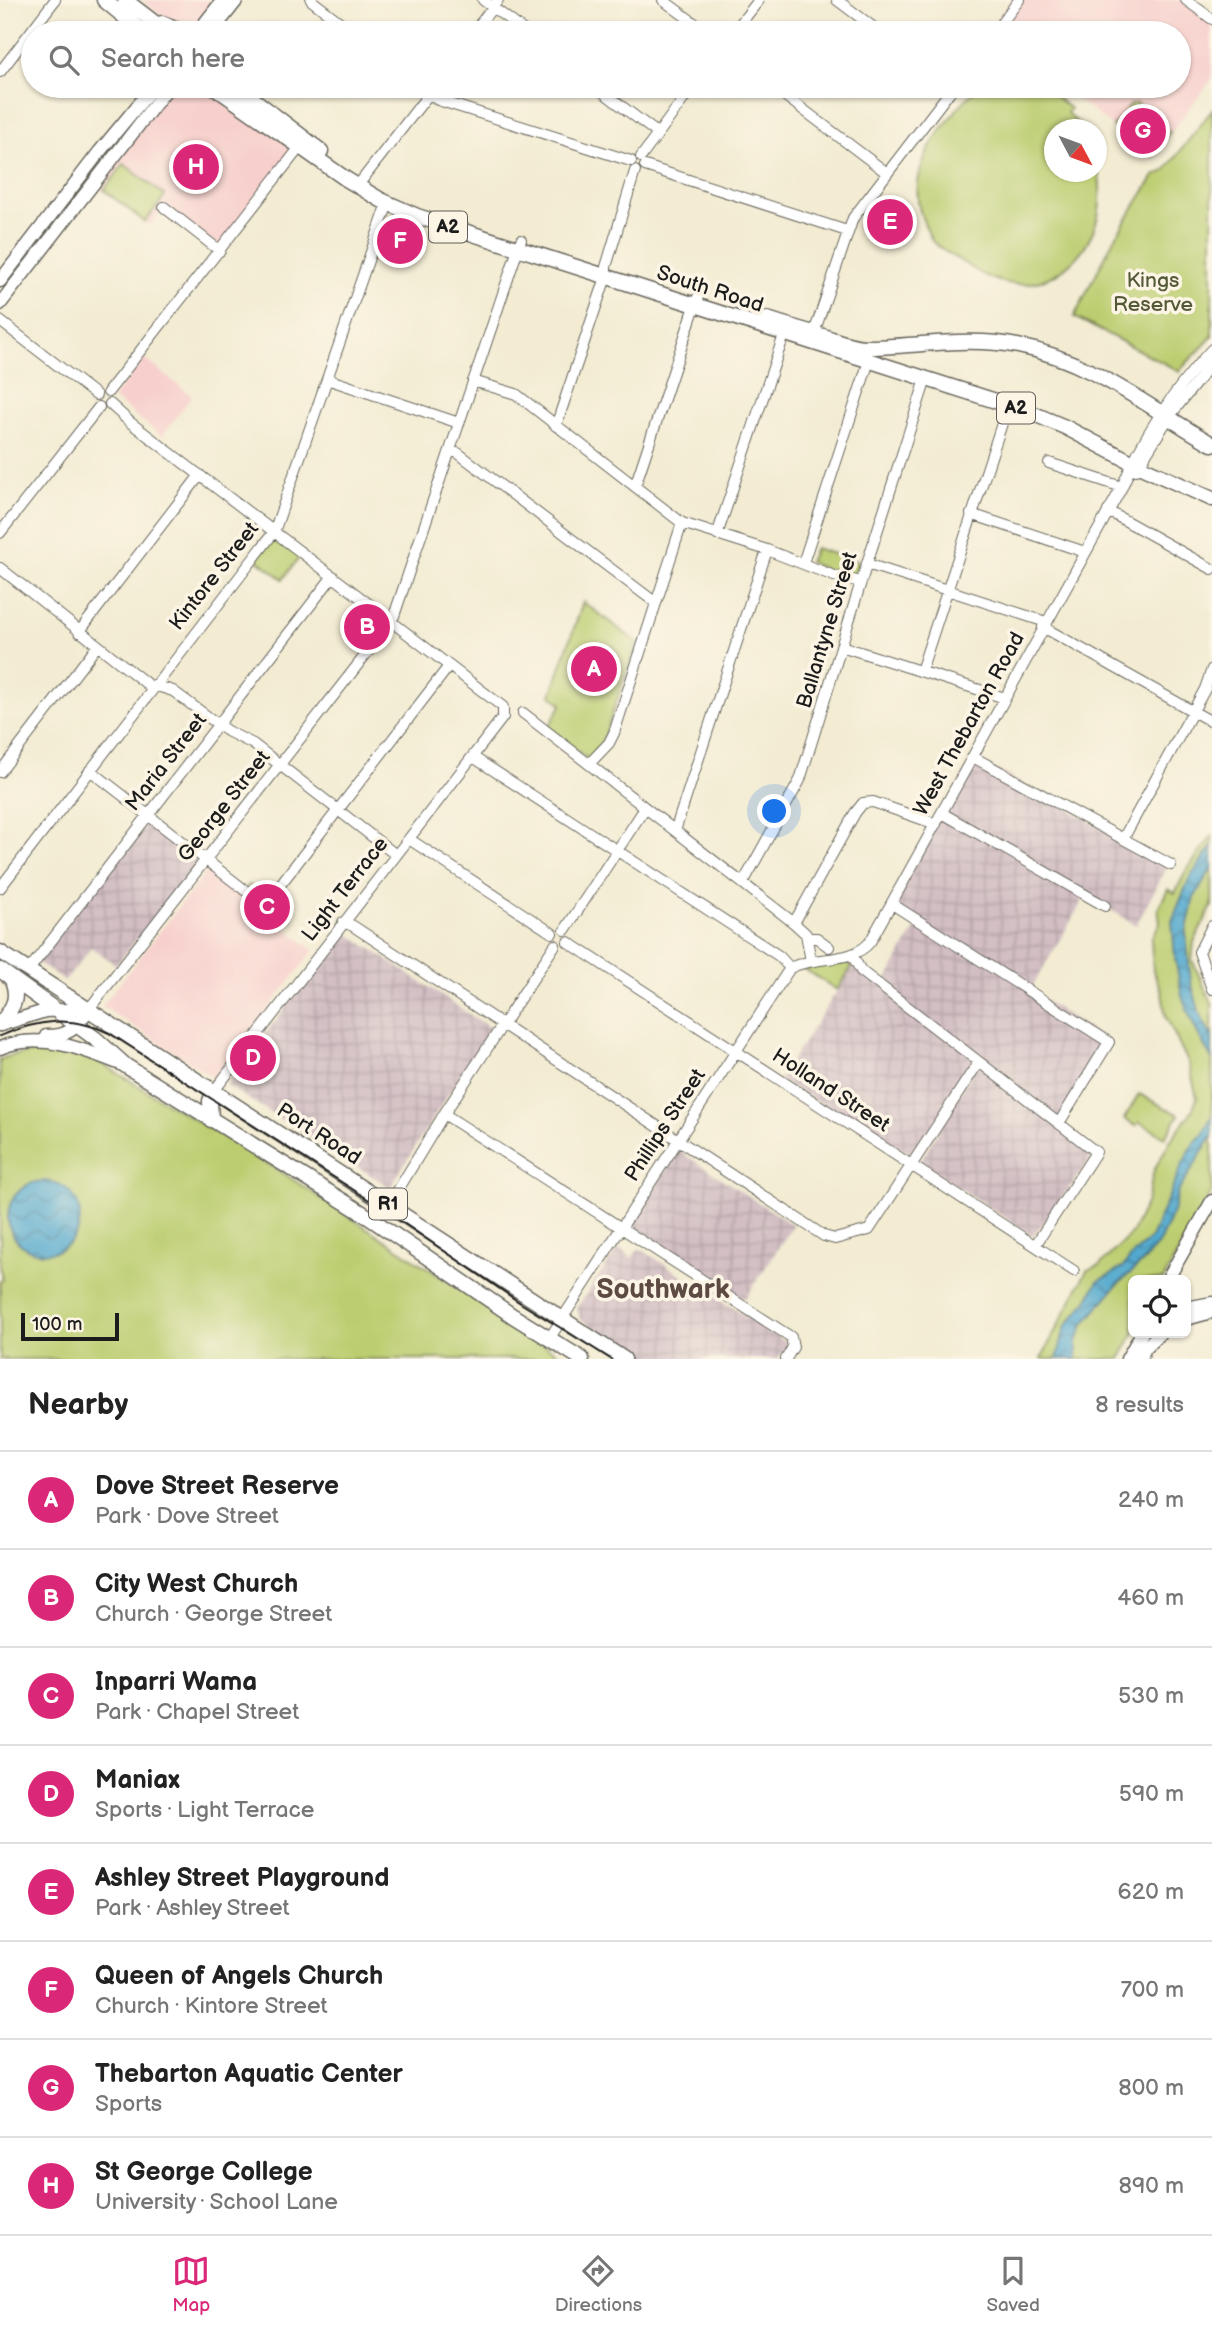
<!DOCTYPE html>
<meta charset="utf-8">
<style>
:root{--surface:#fff;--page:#f6f6f6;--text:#222;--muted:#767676;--line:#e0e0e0;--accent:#db2777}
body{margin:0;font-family:"Balsamiq Sans",sans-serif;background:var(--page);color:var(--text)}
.controls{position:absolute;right:21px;bottom:21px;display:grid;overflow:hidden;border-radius:10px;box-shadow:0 2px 5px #0004}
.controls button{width:63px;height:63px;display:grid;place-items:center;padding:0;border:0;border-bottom:2px solid var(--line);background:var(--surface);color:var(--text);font:35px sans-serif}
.compass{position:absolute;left:1044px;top:119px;width:63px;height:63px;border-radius:50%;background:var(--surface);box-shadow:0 2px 5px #0004;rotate:131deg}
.scale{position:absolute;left:21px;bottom:18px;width:98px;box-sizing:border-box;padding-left:7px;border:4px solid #1c1c1c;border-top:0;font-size:19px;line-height:24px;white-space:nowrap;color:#1c1c1c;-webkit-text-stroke:5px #fcf5e5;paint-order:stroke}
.you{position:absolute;left:775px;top:812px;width:24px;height:24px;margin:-18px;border:5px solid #fff;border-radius:50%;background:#1a73e8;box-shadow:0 0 0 10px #1a73e833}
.badge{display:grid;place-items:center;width:46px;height:46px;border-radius:50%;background:var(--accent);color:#fff;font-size:23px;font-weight:700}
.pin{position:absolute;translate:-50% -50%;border:4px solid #fff;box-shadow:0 2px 7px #0006}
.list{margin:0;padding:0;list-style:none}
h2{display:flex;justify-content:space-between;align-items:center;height:91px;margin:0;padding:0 28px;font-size:30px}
h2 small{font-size:23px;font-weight:400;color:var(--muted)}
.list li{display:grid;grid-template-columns:46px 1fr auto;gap:21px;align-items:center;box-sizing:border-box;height:98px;padding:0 28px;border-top:2px solid var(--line)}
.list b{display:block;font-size:26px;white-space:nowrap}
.list p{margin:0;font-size:23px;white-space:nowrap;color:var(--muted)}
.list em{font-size:23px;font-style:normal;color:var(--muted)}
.icon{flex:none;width:38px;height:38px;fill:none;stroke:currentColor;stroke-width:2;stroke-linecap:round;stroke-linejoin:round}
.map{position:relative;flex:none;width:1212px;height:1359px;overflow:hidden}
.search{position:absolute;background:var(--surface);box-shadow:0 2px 5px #0004;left:21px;right:21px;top:21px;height:77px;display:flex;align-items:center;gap:18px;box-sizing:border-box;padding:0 24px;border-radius:38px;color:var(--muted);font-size:26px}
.sheet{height:875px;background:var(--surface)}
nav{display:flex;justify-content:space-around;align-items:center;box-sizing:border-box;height:98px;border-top:2px solid var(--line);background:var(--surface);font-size:19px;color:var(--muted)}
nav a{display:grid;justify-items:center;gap:4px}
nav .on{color:var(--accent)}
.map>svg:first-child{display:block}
.built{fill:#f7d0cd}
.industrial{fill:url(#industrial-grid)}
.green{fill:#bbcd6f;stroke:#6c7446;stroke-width:2}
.water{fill:url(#water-waves);stroke:#366274;stroke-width:2}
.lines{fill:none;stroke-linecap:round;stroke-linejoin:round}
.minor-casing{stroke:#67655c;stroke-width:12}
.major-casing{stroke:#67655c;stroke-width:15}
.highway-casing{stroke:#67655c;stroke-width:17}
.minor{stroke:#fff;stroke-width:10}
.major{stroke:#fff;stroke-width:12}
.highway{stroke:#fff;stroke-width:14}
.tram{stroke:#1c1c1c;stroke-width:2}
.labels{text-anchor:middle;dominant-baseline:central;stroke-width:7;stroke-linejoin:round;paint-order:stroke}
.shield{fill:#fcf5e5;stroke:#5f5d58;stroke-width:2}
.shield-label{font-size:19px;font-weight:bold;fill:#1c1c1c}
.park-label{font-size:21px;fill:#545a39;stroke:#fcf5e5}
.street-label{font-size:21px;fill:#1c1c1c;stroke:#fcf5e5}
.district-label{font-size:28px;font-weight:bold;fill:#5c4a43;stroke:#fcf5e5}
</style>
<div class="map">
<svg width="1212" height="1359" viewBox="0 0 1212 1359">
<defs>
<pattern id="industrial-grid" width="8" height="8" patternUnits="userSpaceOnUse" patternTransform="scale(1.75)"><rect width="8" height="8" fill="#d2bec3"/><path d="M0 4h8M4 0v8" fill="none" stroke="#b4a3a7"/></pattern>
<pattern id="water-waves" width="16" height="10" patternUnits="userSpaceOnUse" patternTransform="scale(1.75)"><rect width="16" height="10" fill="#50a7cd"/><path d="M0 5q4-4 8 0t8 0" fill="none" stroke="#4287a6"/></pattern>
</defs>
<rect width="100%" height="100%" fill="#fcf5e5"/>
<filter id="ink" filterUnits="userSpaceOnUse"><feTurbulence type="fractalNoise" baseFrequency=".0143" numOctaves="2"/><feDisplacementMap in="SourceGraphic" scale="14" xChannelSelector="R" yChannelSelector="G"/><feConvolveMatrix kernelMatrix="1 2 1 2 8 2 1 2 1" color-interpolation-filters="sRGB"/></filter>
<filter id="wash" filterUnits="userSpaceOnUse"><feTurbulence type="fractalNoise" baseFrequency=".00686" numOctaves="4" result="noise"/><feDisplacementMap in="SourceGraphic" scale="28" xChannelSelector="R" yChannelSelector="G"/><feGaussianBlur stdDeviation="1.57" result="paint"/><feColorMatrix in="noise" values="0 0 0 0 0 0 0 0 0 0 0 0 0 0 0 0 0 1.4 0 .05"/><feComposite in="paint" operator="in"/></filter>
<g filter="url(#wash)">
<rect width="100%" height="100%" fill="#f3ecd3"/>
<path class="built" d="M141 0H217L196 27 179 26 168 21Z
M1011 0H1186L1212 19V79L1152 156 1059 86H1179V33H990L988 31Z
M169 86H209L300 147 220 251 164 208 150 225 94 183Z
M144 358 192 396 162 436 115 400 114 396Z
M209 868 255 905 261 916 264 912 314 950 214 1078 102 1006Z"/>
<path class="industrial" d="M973 757 1169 864 1136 925 1086 895 1030 991 1109 1042 1059 1123 1096 1152 1033 1236 920 1162 973 1071 911 1154 779 1080 856 962 883 986 919 922 892 904Z
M148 820 200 860 116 965 92 947 65 981 37 962Z
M344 931 490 1028 390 1187 226 1085Z
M679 1151 793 1225 745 1299 630 1224Z
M618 1248 632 1258 639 1248 788 1343 778 1359H641L580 1319 577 1308Z"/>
<path class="green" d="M981 86H1044L1070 109 1067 113 1084 129 1054 130V172H1096L1097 160C1100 180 1103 203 1096 223 1085 257 1054 285 1017 284 998 284 980 274 964 263 955 257 941 250 933 242 930 238 928 232 926 227 909 192 919 159 942 129 954 113 965 98 981 86Z
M1136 103 1149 113 1144 120 1155 129 1159 124 1170 132 1152 156 1113 126 1130 105Z
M1212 110V337L1179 371 1074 317 1113 241 1154 176 1165 171Z
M124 164 165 196 145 222 104 190Z
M274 532 303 553 283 579 254 557Z
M815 548 862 563 858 577 834 574 809 562Z
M583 602 637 642 603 740 590 761 548 727 562 704 551 695Z
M1212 836V906L1194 942 1192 960 1212 1004V1191L1163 1280H1133L1134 1333 1120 1359H1041L1087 1270 1099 1266 1132 1233 1147 1201 1154 1170 1170 1141 1192 1111 1197 1098 1189 1064 1166 1017 1162 992 1153 971 1151 939 1160 923 1158 909 1168 889 1175 893 1185 873Z
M249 885 262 895 271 885 280 891 272 902 293 918 285 927 264 912 261 917 252 910 255 905 242 896Z
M837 962 848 963 852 967 837 990 804 969Z
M42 1051C62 1051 81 1055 99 1062L283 1173 566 1359H0V1281L3 1280 0 1269V1059L10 1056Z
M1139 1094 1179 1115 1165 1137 1139 1122 1136 1126 1124 1119Z"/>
<path class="water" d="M1212 846V868L1194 898 1186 933 1191 982 1200 1014 1212 1037V1060L1193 1024 1182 996 1175 958 1172 921 1189 879Z
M1212 1115V1136L1178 1192 1173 1212 1159 1243 1143 1262 1117 1285 1083 1325 1077 1342V1359H1057L1065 1327 1087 1301 1098 1281 1122 1268 1134 1253 1151 1238 1183 1163 1194 1143 1203 1134Z
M8 1217a36 36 0 1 1 72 0a36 36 0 1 1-72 0Z"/>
</g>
<g filter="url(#ink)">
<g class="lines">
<defs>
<path id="minor" d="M311 0 354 33
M483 0 527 33
M663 0 708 33
M837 0 881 33
M1186 0 1212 19
M473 33 498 0
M733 33 759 0
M994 33 1019 0
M0 72 55 0
M421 86 438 100 631 161
M595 86 657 133
M772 86 887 173
M641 157 693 86
M645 166 847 231
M362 180 435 86
M164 207 220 251
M0 321 96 395
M812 339 853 218 954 86
M327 379 459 423
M473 381 516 394 682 523 767 550 834 576 861 582
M108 392 300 147
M110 404 131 423 386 617
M556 426 606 277V267L635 171
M450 451 458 453 656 603
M1049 463 1122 487
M1136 470 1169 417 1212 363
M635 486 698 297
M1108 511 1212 569
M971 514 1085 552
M0 533 99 407
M717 535 786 329
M803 563 869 361
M867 564 1046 622
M0 568 152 688
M394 616 521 240
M1043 627 1212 722
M79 632 200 475
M841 646 1005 698
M921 671 1008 405
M154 685 173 691 227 731 253 744 396 855
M523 713 794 923 806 934 811 961
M473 757 779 956 790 968
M973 757 1171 865
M589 764 609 743 614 733 682 523
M90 770 246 891
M0 772 97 646
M942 813 1105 906
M675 831 767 550
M409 839 552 933
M1123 839 1205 689 1212 669
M743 883 800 780 861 582 926 379
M280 885 449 666
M0 888 274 532 388 203
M892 904 1109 1042 1059 1123
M343 922 353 926 824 1236 835 1239 869 1230 978 1063
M794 923 855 813 863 803 873 802 936 824
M1212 926 1199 952 1212 989
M565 930 645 808
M807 938H817L829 947
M568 942 1074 1271
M852 955 861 971 1096 1152 1036 1244
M28 971 333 576
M89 1009 388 626
M214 1091 503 717V707L396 625
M444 1114 791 1337 793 1347 786 1359
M389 1205 444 1114 555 945
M549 1339 790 968C815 955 852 964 870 942L1122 487C1143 435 1174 390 1212 349"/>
<path id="major" d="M197 33 223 0
M211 33 237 0
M0 281 100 151 154 86
M0 304 169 86
M0 1025 45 1011 89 1009
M46 1036C71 1036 75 1028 89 1009
M0 1048C40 1031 86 1050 123 1065
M1167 1280 1212 1201
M1186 1308 1212 1303
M1186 1319 1212 1312
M1127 1359 1142 1333
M1140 1359 1145 1348 1160 1333"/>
<path id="highway" d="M104 0 144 33
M125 0 168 33
M162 23 188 33
M213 86 346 179 381 200 417 216 1027 411 1065 427 1139 466 1212 499
M236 86 321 151
M767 319C785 325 804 330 823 336 836 340 850 346 864 347 915 347 967 336 1018 346 1091 360 1149 408 1212 444
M0 952 624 1359
M0 970 96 1039 126 1066 364 1214 513 1316 582 1359
M0 1024C13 1008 20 998 11 978
M211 1120 210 1101 214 1091"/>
</defs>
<use href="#minor" class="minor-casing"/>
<use href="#major" class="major-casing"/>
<use href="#highway" class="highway-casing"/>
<use href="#minor" class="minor"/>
<use href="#major" class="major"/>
<use href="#highway" class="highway"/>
<path class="tram" d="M0 1036C37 1020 72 1015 109 1033L374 1203 522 1304 611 1359"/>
</g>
</g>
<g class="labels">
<g class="shield">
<rect x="429" y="211.5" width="38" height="31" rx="5"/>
<rect x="997" y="392.5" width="38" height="31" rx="5"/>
<rect x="369" y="1188.5" width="38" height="31" rx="5"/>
</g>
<g class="shield-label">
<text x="448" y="227">A2</text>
<text x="1016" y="408">A2</text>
<text x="388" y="1204">R1</text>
</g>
<g class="park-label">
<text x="1153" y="280">Kings<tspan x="1153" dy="24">Reserve</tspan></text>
</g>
<g class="street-label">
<text transform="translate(710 289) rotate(18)">South Road</text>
<text transform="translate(214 576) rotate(-52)">Kintore Street</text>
<text transform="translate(827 630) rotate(-73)">Ballantyne Street</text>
<text transform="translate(969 724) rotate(-61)">West Thebarton Road</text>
<text transform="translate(166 762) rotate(-52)">Maria Street</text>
<text transform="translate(224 806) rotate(-52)">George Street</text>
<text transform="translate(345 889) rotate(-52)">Light Terrace</text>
<text transform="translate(831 1090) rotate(33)">Holland Street</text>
<text transform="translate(665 1125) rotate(-57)">Phillips Street</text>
<text transform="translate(319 1134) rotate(33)">Port Road</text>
</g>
<g class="district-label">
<text x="663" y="1289">Southwark</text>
</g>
</g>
</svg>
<div class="controls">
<button><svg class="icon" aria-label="locate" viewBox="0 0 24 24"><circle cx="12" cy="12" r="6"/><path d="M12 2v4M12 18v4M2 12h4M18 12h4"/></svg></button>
</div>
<svg class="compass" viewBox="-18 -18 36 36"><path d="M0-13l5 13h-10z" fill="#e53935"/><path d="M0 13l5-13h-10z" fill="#767676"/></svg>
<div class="scale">100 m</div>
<div class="you"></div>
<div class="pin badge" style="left:594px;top:669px">A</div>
<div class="pin badge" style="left:367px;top:627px">B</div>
<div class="pin badge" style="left:267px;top:907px">C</div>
<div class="pin badge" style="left:253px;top:1058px">D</div>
<div class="pin badge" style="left:890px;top:222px">E</div>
<div class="pin badge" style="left:400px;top:241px">F</div>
<div class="pin badge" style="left:1143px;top:131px">G</div>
<div class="pin badge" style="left:196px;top:167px">H</div>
<div class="search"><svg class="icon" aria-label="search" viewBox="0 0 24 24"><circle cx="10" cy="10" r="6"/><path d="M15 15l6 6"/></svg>Search here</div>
</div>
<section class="sheet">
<h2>Nearby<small>8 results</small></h2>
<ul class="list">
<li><span class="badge">A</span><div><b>Dove Street Reserve</b><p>Park · Dove Street</p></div><em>240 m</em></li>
<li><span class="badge">B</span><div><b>City West Church</b><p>Church · George Street</p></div><em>460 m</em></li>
<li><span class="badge">C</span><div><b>Inparri Wama</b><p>Park · Chapel Street</p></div><em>530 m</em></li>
<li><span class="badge">D</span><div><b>Maniax</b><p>Sports · Light Terrace</p></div><em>590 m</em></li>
<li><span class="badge">E</span><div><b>Ashley Street Playground</b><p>Park · Ashley Street</p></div><em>620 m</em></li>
<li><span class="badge">F</span><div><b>Queen of Angels Church</b><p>Church · Kintore Street</p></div><em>700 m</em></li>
<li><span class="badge">G</span><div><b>Thebarton Aquatic Center</b><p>Sports</p></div><em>800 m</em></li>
<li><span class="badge">H</span><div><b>St George College</b><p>University · School Lane</p></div><em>890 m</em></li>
</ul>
</section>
<nav>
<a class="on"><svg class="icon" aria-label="map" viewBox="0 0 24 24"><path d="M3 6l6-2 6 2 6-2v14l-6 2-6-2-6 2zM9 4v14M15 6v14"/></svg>Map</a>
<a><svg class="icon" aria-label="directions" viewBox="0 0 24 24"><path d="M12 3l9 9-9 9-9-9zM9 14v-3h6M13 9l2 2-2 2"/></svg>Directions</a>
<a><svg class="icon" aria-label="saved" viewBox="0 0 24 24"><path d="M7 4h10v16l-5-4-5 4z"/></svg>Saved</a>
</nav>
